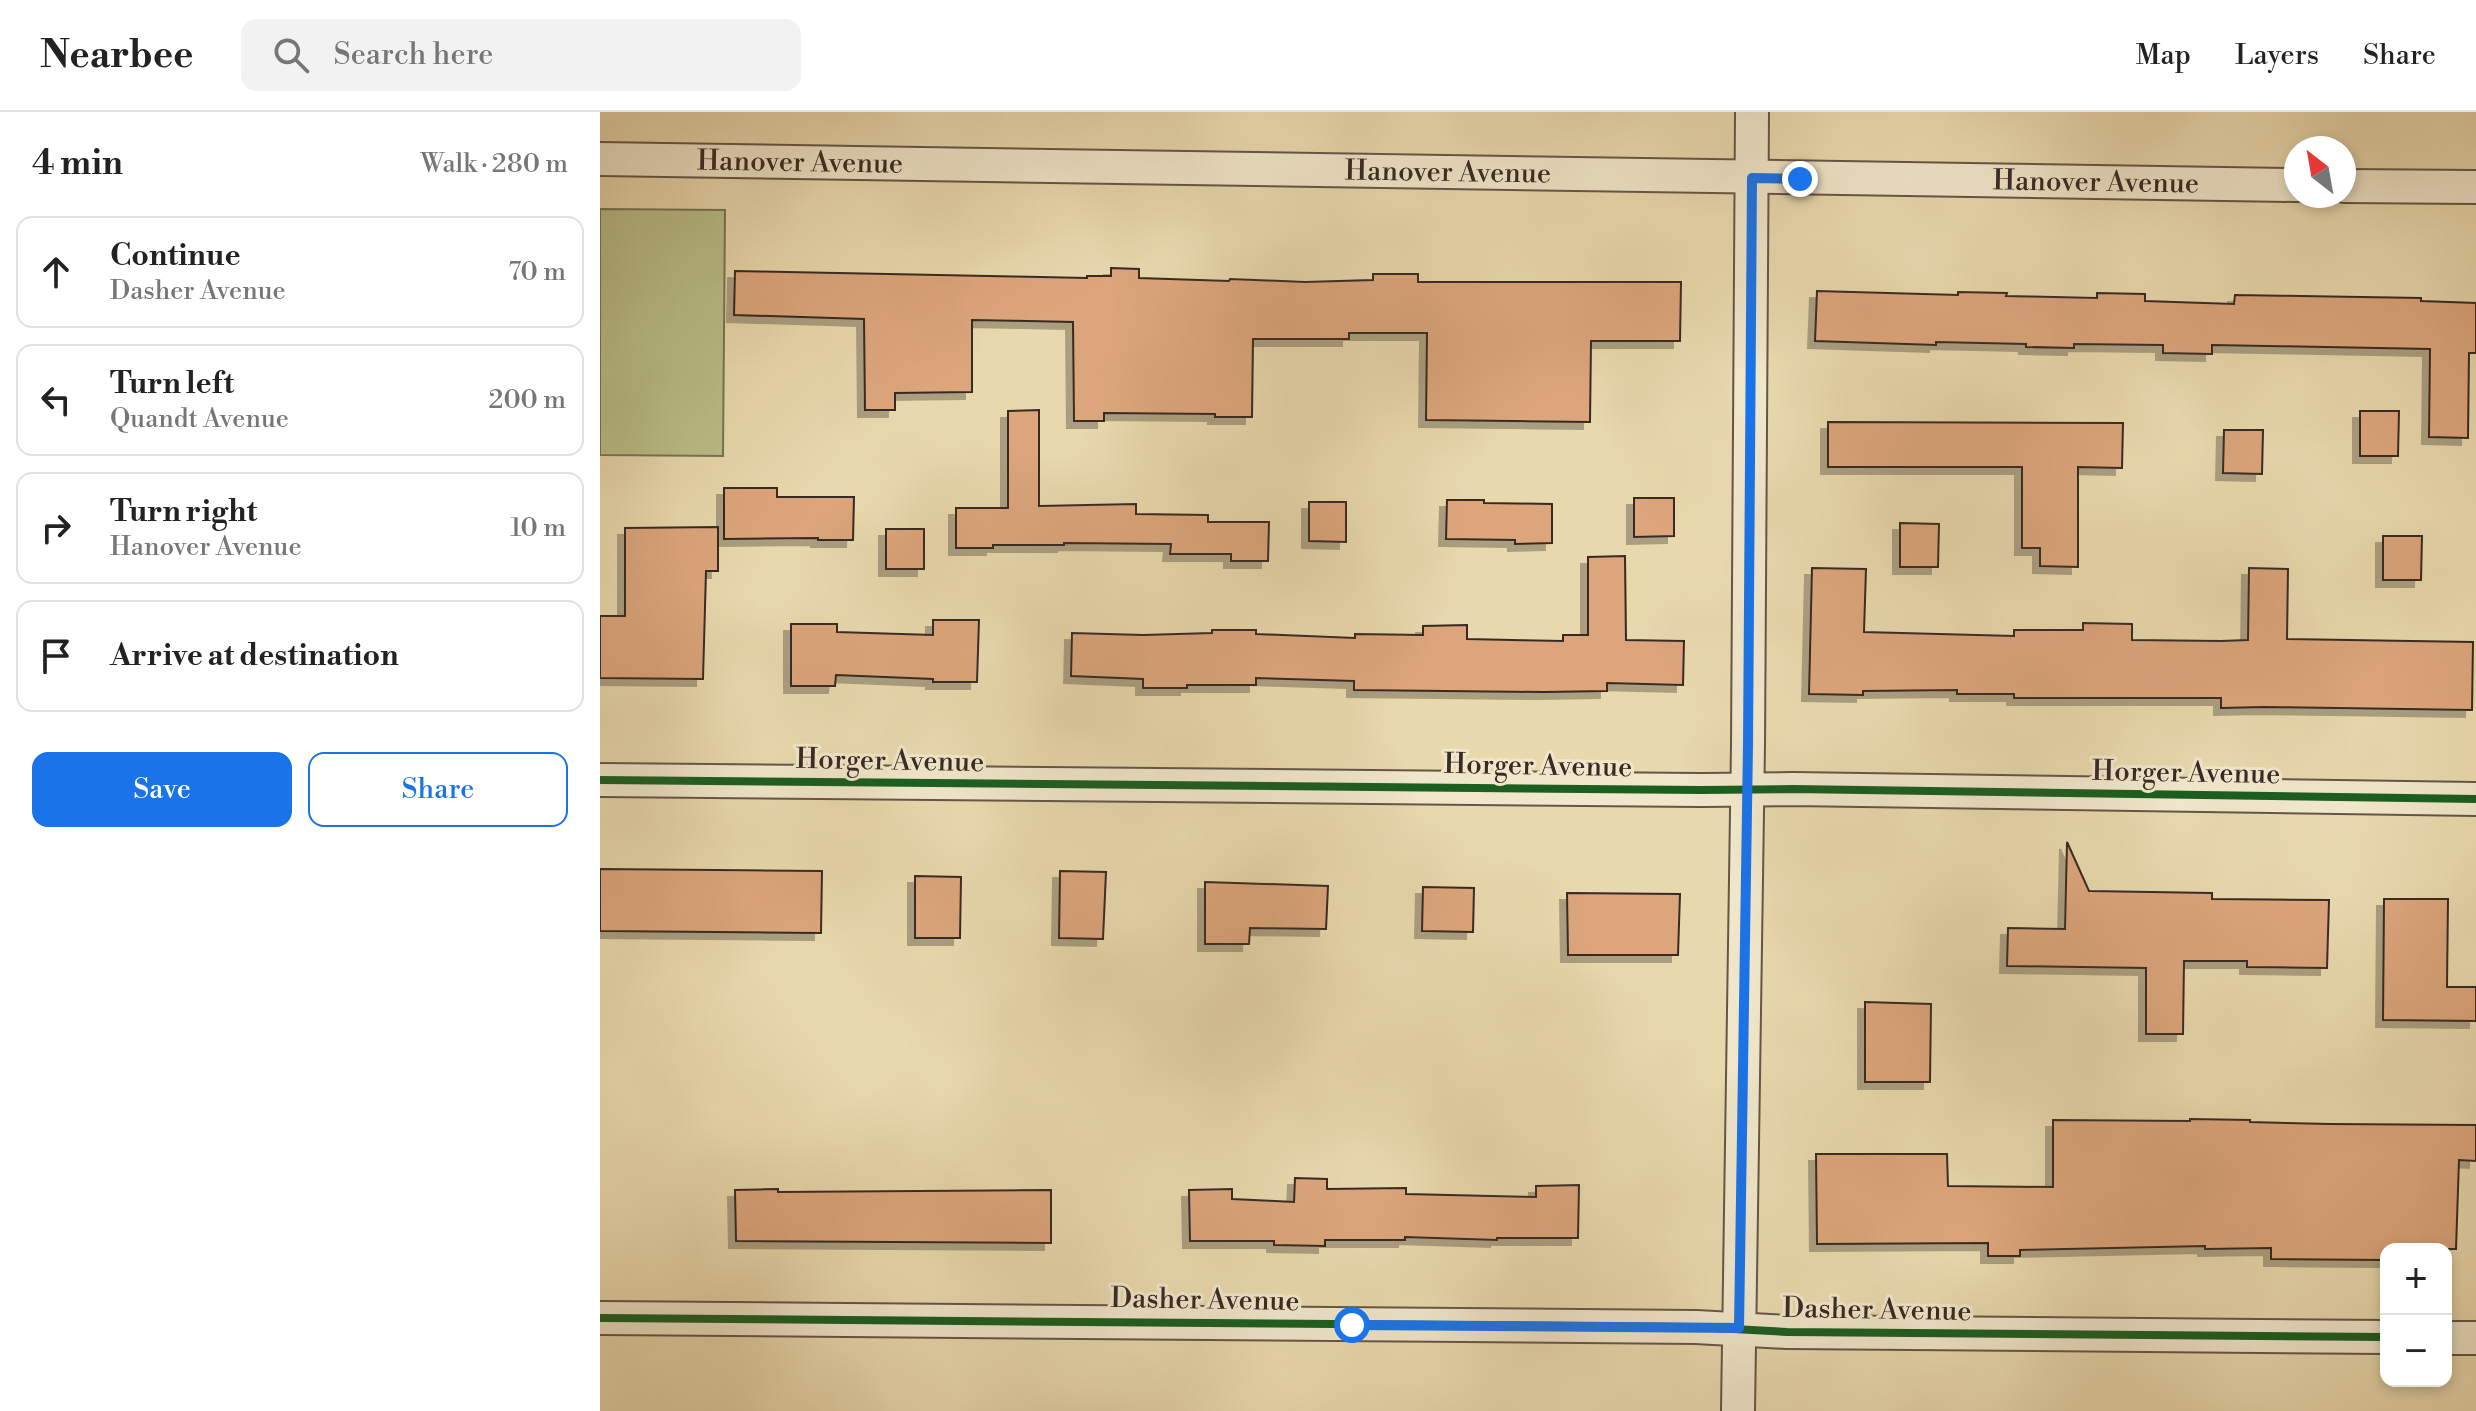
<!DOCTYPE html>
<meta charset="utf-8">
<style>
:root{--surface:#fff;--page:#f2f2f2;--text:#222;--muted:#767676;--line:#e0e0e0;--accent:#1a73e8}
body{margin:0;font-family:"Libre Bodoni",serif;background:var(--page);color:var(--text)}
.controls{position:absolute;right:24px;bottom:24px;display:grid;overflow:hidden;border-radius:16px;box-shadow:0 4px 12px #0003}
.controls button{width:72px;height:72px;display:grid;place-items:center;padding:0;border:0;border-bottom:2px solid var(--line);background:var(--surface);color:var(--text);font:40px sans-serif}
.compass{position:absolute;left:1684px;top:24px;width:72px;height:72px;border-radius:50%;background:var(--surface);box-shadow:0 4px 12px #0003;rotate:329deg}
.stop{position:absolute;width:24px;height:24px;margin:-18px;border:6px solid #1a73e8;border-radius:50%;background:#fff}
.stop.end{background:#1a73e8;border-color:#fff;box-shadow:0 2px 8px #0008}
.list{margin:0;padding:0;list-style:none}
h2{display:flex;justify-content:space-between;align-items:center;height:104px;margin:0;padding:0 32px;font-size:34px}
h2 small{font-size:26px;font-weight:400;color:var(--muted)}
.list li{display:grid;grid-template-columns:52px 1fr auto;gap:24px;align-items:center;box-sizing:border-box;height:112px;margin:0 16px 16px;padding:0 16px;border:2px solid var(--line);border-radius:16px}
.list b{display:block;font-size:30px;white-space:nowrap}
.list p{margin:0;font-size:26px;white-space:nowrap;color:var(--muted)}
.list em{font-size:26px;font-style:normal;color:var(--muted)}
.actions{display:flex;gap:16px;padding:24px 32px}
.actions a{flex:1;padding:18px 0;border:2px solid var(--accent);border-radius:16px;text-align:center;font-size:28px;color:var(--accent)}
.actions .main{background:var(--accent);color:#fff}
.icon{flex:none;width:44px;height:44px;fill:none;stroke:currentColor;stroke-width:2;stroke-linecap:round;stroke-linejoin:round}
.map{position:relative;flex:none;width:1876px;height:1299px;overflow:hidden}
header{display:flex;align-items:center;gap:48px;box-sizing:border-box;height:112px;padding:0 40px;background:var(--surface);border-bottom:2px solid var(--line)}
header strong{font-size:38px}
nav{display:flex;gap:44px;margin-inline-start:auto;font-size:28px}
.search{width:560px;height:72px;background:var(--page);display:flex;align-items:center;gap:20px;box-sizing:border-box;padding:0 28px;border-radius:16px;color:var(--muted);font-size:30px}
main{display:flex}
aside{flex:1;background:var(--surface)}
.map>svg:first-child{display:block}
.park{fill:#b9be88;stroke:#787456;stroke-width:2}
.building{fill:#dca57b;stroke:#382a24;stroke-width:2;filter:url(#shadow)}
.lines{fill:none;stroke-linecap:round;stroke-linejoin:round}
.minor-casing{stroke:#645646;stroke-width:36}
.minor{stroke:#f0e6ca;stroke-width:32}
.cycleway-casing{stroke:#f0e6ca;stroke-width:13}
.cycleway{stroke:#1b5e20;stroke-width:8}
.route{stroke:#1a73e8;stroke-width:10}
.labels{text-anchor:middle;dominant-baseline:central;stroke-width:6;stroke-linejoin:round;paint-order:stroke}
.street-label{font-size:28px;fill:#382a24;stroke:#f0e6ca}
</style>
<header>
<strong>Nearbee</strong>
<div class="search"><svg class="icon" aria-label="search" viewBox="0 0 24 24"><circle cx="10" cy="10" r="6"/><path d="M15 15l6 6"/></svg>Search here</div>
<nav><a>Map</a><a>Layers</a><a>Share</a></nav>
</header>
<main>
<aside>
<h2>4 min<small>Walk · 280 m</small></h2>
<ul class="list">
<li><svg class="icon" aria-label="ahead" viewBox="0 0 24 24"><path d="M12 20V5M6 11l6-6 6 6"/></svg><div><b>Continue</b><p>Dasher Avenue</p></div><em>70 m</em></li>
<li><svg class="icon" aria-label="left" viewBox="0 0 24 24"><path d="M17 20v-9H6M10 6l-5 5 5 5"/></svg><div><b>Turn left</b><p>Quandt Avenue</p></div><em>200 m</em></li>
<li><svg class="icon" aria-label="right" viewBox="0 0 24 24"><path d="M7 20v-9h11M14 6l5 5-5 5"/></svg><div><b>Turn right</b><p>Hanover Avenue</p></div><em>10 m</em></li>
<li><svg class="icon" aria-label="arrive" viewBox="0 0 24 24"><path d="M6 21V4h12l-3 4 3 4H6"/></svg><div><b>Arrive at destination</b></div></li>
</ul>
<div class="actions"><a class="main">Save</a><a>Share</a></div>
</aside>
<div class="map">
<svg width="1876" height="1299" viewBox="0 0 1876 1299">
<defs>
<filter id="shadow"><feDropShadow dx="-7" dy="7" stdDeviation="0" flood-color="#0004"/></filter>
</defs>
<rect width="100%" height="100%" fill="#e8d8ad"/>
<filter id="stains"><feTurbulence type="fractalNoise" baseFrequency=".0025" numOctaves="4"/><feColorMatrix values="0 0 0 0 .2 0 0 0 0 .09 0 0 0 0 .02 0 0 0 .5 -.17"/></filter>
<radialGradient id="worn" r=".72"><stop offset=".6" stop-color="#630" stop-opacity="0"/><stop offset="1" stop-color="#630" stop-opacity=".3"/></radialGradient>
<path class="park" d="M0 97 125 98 123 344 0 343Z"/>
<path class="building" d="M511 156 539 157V166L629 169 630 167 705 170 773 168V162H818V170H1081L1080 229H991L990 310 826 308 827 221H749V227H653L652 305H615V302L504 301V309H474L473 210 372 208V280L295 281V298H265L264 207 134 203 135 159 487 166V164H511Z
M1217 179 1358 183V180L1407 181 1406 184 1497 186V181L1545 182V189L1634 192 1635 183 1821 186V189L1876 191V241H1869L1868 326 1829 325 1830 237 1612 233V242L1563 241V233L1474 232V236L1426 235V232L1336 230V233L1215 229Z
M439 298V394L536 392V402L608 403V410H669L668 449H631V442H570L571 432 464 431V433H393V436H356V396H408V299Z
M1760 299H1799L1798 344H1760Z
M1228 310 1523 311 1522 356 1478 355V455L1440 454V436H1422V355H1228Z
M1624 318H1663L1662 362 1623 361Z
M124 376H177V385H254L253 428H218V426L124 427Z
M1034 386H1074V424L1034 425Z
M847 388H884V391L952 392V431L915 432V428L846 427Z
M709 390H746V430L709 429Z
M1300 411 1339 412 1338 455H1300Z
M118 415V459H106L103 567 0 566V504H25V416Z
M286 417H324V457H286Z
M1783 424H1822L1821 468H1783Z
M1025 444 1026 528 1084 529 1083 573 1007 571V579L944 580 754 578V569L656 566V573H587V576H543V567L471 564 472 521 543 523 612 521V518H656V522L755 526V522L823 523V514L867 513V527L963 529V523H988V445Z
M1212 456 1266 457 1264 520 1414 524V518H1483V511L1532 512V528L1621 529 1648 528 1649 456 1688 457 1687 527 1873 530 1872 598 1664 595 1621 596V586H1414V582H1357V578L1263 579V583L1209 582Z
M333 508H379L377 570H333V567L236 563 235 574H191V512H237V520L333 523Z
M1467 730 1489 779 1612 781V787L1729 788 1727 856 1647 855V849H1584L1583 922H1546V856L1407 854 1408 816 1465 817Z
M0 757 222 759 221 821 0 819Z
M460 759 506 760 503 827 459 826Z
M315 764 361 765 360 826H315Z
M605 770 728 774 726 817 650 816 649 832H605Z
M823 775 874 776 873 820 822 819Z
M967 781 1080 782 1078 843H968Z
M1784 787H1848L1847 875H1876V909L1783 908Z
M1265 890 1331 892 1330 970H1265Z
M1590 1007 1650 1008V1010L1730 1012 1876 1013V1049L1859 1048 1856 1137H1786V1148L1671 1147V1136L1605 1137V1134L1420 1138V1144H1388V1131L1217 1132 1216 1042H1347L1348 1074 1453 1075V1008L1590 1009Z
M695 1066 727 1067V1077L806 1076V1082L936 1085V1074L979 1073 978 1126H897V1128L805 1125V1128H725V1134L674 1133V1129H590L589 1078 632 1077V1087L694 1090Z
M178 1077V1080L451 1078V1131L136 1129 135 1078Z"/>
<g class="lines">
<defs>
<g id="minor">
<path id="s1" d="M0 47 1696 73"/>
<path d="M1744 74 1876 75"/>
<path d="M0 668 1101 678 1193 677 1876 687"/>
<path d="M0 1206 1096 1215 1187 1220 1786 1225"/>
<path d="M1846 1226H1876"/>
<path d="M1138 1299 1148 633 1152 0"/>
</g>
</defs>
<use href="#minor" class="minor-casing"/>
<use href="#minor" class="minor"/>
<defs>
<path id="cycleway" d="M0 668 1101 678 1193 677 1876 687
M0 1206 1096 1215 1187 1220 1786 1225"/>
</defs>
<use href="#cycleway" class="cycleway-casing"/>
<use href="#cycleway" class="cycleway"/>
</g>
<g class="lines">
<path class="route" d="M752 1213 1139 1216 1148 633 1152 66 1200 67"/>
</g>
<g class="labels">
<g class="street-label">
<text stroke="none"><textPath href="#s1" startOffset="200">Hanover Avenue</textPath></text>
<text stroke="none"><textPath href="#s1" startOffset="848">Hanover Avenue</textPath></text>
<text stroke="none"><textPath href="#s1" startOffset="1496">Hanover Avenue</textPath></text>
<text transform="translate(290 649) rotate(1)">Horger Avenue</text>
<text transform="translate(938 654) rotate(1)">Horger Avenue</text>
<text transform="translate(1586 661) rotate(1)">Horger Avenue</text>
<text transform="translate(605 1188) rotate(1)">Dasher Avenue</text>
<text transform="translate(1277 1198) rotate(1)">Dasher Avenue</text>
</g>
</g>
<rect width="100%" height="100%" filter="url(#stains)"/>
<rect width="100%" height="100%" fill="url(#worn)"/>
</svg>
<div class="controls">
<button>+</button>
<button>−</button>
</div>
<svg class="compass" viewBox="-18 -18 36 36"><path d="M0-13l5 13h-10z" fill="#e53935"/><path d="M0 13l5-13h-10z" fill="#767676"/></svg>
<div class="stop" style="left:752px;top:1213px"></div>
<div class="stop end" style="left:1200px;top:67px"></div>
</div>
</main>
